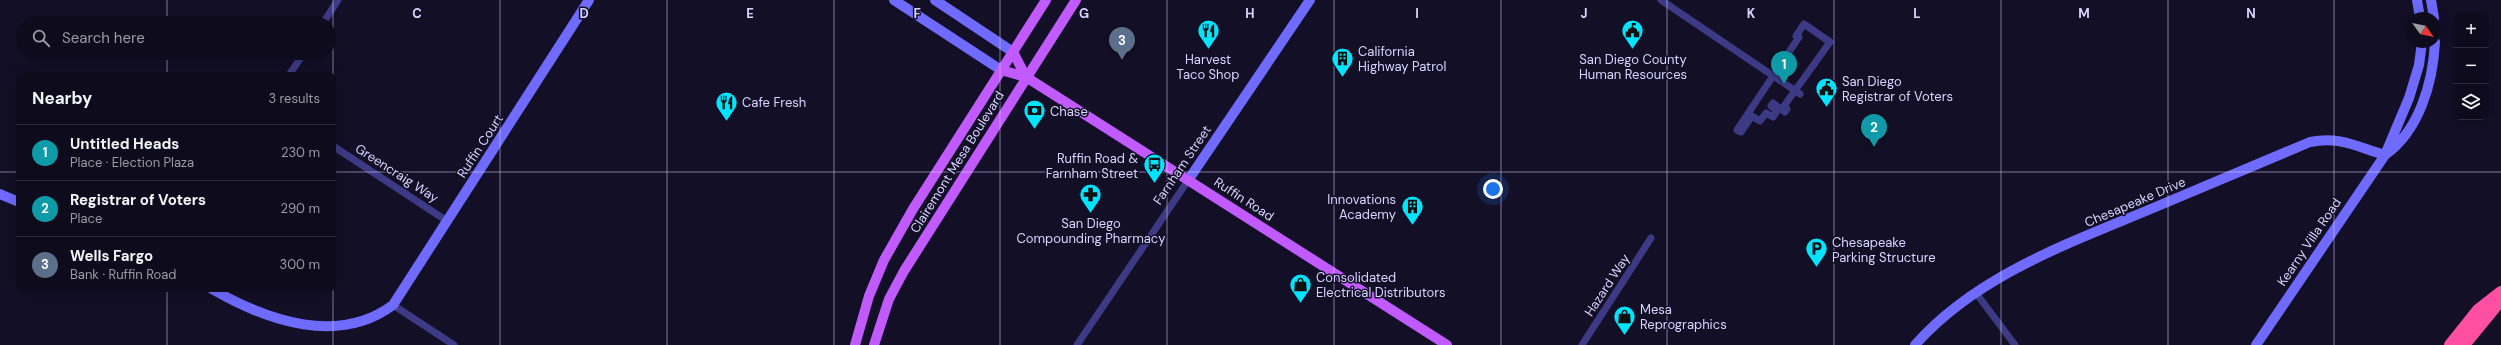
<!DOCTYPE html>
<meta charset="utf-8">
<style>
:root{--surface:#0e0b1c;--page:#1c1929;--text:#f1f3f6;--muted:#9b9ba3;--line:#2e2b3b;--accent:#00e5ff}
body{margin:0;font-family:"DM Sans",sans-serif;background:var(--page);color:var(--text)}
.controls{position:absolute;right:12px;top:12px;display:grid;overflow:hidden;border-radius:8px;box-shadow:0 4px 16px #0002}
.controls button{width:36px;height:36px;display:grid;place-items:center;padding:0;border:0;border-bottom:1px solid var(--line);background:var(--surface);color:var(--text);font:20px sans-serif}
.compass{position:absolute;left:2405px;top:12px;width:36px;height:36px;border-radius:50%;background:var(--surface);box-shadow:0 4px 16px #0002;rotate:123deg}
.you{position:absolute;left:1493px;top:189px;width:14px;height:14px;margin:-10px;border:3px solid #fff;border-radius:50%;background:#1a73e8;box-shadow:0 0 0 6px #1a73e833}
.badge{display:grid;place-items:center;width:26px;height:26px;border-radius:50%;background:var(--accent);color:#fff;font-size:13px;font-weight:700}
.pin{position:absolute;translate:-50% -33px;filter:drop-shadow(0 1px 2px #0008)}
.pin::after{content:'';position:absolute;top:21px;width:14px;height:12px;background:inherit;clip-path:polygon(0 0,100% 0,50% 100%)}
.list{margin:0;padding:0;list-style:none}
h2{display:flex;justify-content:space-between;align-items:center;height:52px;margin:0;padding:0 16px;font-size:17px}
h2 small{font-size:13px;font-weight:400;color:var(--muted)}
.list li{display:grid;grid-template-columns:26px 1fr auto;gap:12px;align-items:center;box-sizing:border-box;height:56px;padding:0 16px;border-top:1px solid var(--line)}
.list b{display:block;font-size:15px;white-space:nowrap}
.list p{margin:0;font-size:13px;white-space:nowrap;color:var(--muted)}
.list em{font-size:13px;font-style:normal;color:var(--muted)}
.icon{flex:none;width:22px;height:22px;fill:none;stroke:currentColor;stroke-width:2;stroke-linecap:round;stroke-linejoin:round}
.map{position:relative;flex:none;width:2501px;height:345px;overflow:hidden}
.search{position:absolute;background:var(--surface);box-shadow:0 4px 16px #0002;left:16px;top:16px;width:320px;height:44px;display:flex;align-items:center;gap:10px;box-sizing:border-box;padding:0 14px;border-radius:22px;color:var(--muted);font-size:15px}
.panel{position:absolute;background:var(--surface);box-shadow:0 4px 16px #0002;left:16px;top:72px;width:320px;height:220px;border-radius:8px}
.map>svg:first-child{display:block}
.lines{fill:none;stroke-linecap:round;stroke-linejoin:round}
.street{stroke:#3d3a85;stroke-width:7}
.secondary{stroke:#6f6bff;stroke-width:10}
.primary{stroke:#c25bff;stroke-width:10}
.highway{stroke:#ff4fa3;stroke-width:12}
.grid{fill:none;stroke:#d9d4ff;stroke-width:1;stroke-opacity:0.55}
.labels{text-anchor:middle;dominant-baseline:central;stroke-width:3;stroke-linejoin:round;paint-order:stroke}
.poi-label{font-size:13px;fill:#d9d4ff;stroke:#130f26;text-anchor:start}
.street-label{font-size:13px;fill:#d9d4ff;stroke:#130f26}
.grid-label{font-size:13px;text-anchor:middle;font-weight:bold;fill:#d9d4ff;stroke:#130f26;stroke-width:3;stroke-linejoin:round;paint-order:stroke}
</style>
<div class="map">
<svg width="2501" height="345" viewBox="0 0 2501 345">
<rect width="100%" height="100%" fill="#130f26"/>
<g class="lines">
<path class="street" d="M1661 0 1800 94
M323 23 338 0
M1804 24 1830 42 1784 106 1787 109 1785 112 1773 103 1771 106 1777 111 1773 117 1766 113 1760 121 1752 116 1741 132 1737 130 1799 37 1796 36Z
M289 75 304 53
M333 146 447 221
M1976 293 2015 345
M393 305 454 345
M1077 345 1189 179
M1582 345 1651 238"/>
<path class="secondary" d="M894 0 1001 70
M935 0 1013 52
M2417 0 2420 18
M2431 0 2434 18
M2435 29V35
M2385 155C2419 131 2433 83 2435 42
M1189 179 1310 0
M0 194 19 202
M212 289C269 322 339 345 393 305L589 0
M1915 345C1975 277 2064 245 2146 211 2201 188 2256 165 2310 142 2340 136 2357 147 2385 155
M2256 345 2385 155 2409 98 2419 65 2422 42"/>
<path class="primary" d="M1013 52 1026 77
M1001 70 1026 77 1447 345
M855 345 869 296 884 260 913 209 1046 0
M874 345 889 299 904 271 1076 0"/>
<path class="highway" d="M2450 345 2478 310 2501 292
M2464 345 2501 300"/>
</g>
<path class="grid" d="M167 0V23M333 0V345M500 0V345M667 0V345M834 0V345M1000 0V345M1167 0V345M1334 0V345M1501 0V345M1667 0V345M1834 0V345M2001 0V345M2168 0V345M2334 0V345M167 53V75M0 172H19M333 172H2501M167 289V345"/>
<defs>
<symbol id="restaurant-pin" viewBox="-11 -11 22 30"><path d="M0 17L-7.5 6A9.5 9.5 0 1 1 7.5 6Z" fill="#00e5ff" stroke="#130f26"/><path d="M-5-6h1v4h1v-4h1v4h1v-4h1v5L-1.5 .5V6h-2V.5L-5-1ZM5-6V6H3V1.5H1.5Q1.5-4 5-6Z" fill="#111"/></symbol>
<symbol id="civic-pin" viewBox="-11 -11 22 30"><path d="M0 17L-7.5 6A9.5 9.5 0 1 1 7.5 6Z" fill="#00e5ff" stroke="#130f26"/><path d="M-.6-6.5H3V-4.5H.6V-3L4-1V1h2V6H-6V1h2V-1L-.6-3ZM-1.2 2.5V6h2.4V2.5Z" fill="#111"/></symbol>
<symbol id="building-pin" viewBox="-11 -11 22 30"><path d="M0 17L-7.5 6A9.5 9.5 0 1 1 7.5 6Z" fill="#00e5ff" stroke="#130f26"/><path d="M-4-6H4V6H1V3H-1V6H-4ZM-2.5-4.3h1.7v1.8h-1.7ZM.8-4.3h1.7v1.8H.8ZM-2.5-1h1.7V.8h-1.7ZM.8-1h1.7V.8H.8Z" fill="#111"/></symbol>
<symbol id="bank-pin" viewBox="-11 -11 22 30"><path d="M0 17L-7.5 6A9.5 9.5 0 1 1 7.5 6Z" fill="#00e5ff" stroke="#130f26"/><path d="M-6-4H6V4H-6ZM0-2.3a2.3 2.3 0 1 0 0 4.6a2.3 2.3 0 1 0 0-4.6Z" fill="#111"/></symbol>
<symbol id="bus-pin" viewBox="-11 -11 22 30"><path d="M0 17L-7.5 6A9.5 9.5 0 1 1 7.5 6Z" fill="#00e5ff" stroke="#130f26"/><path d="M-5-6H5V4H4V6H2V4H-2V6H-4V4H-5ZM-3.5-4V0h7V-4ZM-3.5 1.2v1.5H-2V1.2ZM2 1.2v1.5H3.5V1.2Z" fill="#111"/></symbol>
<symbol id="pharmacy-pin" viewBox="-11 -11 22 30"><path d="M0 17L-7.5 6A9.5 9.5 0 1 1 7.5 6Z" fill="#00e5ff" stroke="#130f26"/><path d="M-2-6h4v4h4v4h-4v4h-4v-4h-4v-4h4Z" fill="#111"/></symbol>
<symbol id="parking-pin" viewBox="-11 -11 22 30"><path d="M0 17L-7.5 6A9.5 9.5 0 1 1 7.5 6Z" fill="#00e5ff" stroke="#130f26"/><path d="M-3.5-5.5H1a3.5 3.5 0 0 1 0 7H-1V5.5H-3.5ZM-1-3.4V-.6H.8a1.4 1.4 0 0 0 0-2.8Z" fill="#111"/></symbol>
<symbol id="shop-pin" viewBox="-11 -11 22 30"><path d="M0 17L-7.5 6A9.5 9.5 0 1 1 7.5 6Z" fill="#00e5ff" stroke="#130f26"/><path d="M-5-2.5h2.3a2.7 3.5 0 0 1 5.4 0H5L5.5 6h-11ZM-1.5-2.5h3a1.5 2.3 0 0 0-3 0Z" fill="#111"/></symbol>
</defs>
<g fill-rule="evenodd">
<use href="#restaurant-pin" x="1196" y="18" width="25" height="34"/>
<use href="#civic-pin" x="1620" y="18" width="25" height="34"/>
<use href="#building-pin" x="1330" y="46" width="25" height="34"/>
<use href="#civic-pin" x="1814" y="76" width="25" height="34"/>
<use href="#restaurant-pin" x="714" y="90" width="25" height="34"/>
<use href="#bank-pin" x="1022" y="98" width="25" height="34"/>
<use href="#bus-pin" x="1142" y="152" width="25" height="34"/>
<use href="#pharmacy-pin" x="1078" y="182" width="25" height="34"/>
<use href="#building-pin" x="1400" y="194" width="25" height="34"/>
<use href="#parking-pin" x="1804" y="236" width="25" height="34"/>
<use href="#shop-pin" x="1288" y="272" width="25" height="34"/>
<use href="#shop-pin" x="1612" y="304" width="25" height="34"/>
</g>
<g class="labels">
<g class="poi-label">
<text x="1358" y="51">California<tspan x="1358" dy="15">Highway Patrol</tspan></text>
<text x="1208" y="59" text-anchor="middle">Harvest<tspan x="1208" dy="15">Taco Shop</tspan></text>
<text x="1633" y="59" text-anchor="middle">San Diego County<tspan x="1633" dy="15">Human Resources</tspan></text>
<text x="1842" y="81">San Diego<tspan x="1842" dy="15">Registrar of Voters</tspan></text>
<text x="742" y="102">Cafe Fresh</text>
<text x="1050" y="111">Chase</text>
<text x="1138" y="158" text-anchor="end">Ruffin Road &amp;<tspan x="1138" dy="15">Farnham Street</tspan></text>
<text x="1396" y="199" text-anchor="end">Innovations<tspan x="1396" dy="15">Academy</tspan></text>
<text x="1091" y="223" text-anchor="middle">San Diego<tspan x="1091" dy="15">Compounding Pharmacy</tspan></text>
<text x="1832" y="242">Chesapeake<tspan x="1832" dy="15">Parking Structure</tspan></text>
<text x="1316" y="277">Consolidated<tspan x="1316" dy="15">Electrical Distributors</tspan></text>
<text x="1640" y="309">Mesa<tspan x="1640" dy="15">Reprographics</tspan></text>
</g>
<g class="street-label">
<text transform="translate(480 146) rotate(-57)">Ruffin Court</text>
<text transform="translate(957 162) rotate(-58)">Clairemont Mesa Boulevard</text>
<text transform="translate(1182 165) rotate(-56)">Farnham Street</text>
<text transform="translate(397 173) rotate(33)">Greencraig Way</text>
<text transform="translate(1244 199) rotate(33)">Ruffin Road</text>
<text transform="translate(2135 202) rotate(-23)">Chesapeake Drive</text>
<text transform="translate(2309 242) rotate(-56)">Kearny Villa Road</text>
<text transform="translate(1607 285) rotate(-57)">Hazard Way</text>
</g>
</g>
<g class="grid-label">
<text x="417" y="18">C</text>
<text x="584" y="18">D</text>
<text x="750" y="18">E</text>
<text x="917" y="18">F</text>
<text x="1084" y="18">G</text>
<text x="1250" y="18">H</text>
<text x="1417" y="18">I</text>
<text x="1584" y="18">J</text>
<text x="1751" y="18">K</text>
<text x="1917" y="18">L</text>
<text x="2084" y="18">M</text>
<text x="2251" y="18">N</text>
</g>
</svg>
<div class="controls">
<button>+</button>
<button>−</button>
<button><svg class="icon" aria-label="layers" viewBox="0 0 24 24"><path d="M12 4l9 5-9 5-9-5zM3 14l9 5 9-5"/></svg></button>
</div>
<svg class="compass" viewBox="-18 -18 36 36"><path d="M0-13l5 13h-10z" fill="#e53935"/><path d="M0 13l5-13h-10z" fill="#9b9ba3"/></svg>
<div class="you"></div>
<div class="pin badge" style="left:1784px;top:84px;background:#0f9aa8">1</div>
<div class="pin badge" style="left:1874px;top:147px;background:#0f9aa8">2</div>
<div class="pin badge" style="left:1122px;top:60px;background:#5c6f8a">3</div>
<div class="search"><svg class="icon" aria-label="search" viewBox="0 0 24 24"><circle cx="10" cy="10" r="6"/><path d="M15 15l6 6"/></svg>Search here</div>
<section class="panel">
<h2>Nearby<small>3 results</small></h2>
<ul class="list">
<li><span class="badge" style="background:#0f9aa8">1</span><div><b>Untitled Heads</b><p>Place · Election Plaza</p></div><em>230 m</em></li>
<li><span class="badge" style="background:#0f9aa8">2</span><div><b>Registrar of Voters</b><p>Place</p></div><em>290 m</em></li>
<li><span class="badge" style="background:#5c6f8a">3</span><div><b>Wells Fargo</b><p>Bank · Ruffin Road</p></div><em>300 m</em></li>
</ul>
</section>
</div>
